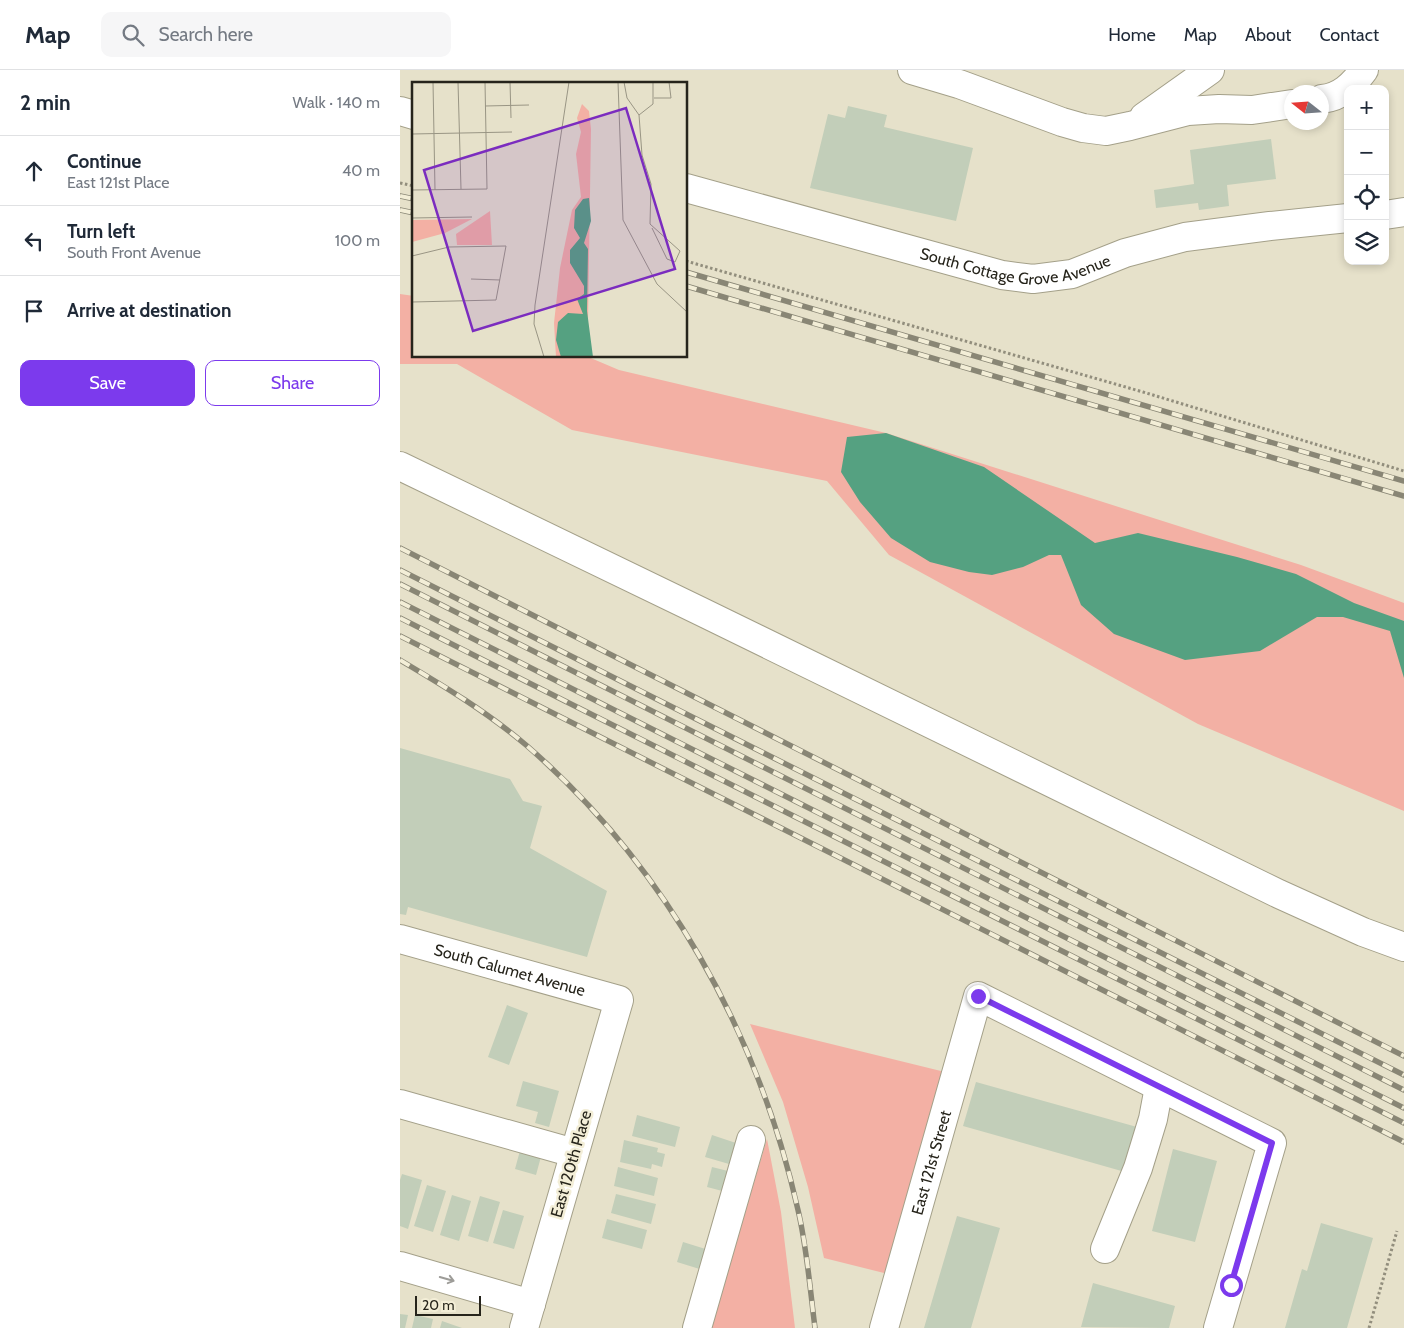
<!DOCTYPE html>
<meta charset="utf-8">
<style>
:root{--surface:#fff;--page:#f6f6f7;--text:#1f2937;--muted:#747a83;--line:#e0e1e3;--accent:#7c3aed}
body{margin:0;font-family:Cabin,sans-serif;background:var(--page);color:var(--text)}
.controls{position:absolute;right:15px;top:15px;display:grid;overflow:hidden;border-radius:10px;box-shadow:0 2px 8px #0003}
.controls button{width:45px;height:45px;display:grid;place-items:center;padding:0;border:0;border-bottom:1px solid var(--line);background:var(--surface);color:var(--text);font:25px sans-serif}
.compass{position:absolute;left:884px;top:15px;width:45px;height:45px;border-radius:50%;background:var(--surface);box-shadow:0 2px 8px #0003;rotate:287deg}
.scale{position:absolute;left:15px;bottom:12px;width:66px;box-sizing:border-box;padding-left:5px;border:2px solid #26241b;border-top:0;font-size:14px;line-height:18px;white-space:nowrap;color:#26241b;-webkit-text-stroke:4px #f3eed7;paint-order:stroke}
.stop{position:absolute;width:15px;height:15px;margin:-11px;border:4px solid #7c3aed;border-radius:50%;background:#fff}
.stop.end{background:#7c3aed;border-color:#fff;box-shadow:0 1px 5px #0008}
.list{margin:0;padding:0;list-style:none}
h2{display:flex;justify-content:space-between;align-items:center;height:65px;margin:0;padding:0 20px;font-size:21px}
h2 small{font-size:16px;font-weight:400;color:var(--muted)}
.list li{display:grid;grid-template-columns:32px 1fr auto;gap:15px;align-items:center;box-sizing:border-box;height:70px;padding:0 20px;border-top:1px solid var(--line)}
.list b{display:block;font-size:19px;white-space:nowrap}
.list p{margin:0;font-size:16px;white-space:nowrap;color:var(--muted)}
.list em{font-size:16px;font-style:normal;color:var(--muted)}
.actions{display:flex;gap:10px;padding:15px 20px}
.actions a{flex:1;padding:11px 0;border:1px solid var(--accent);border-radius:10px;text-align:center;font-size:18px;color:var(--accent)}
.actions .main{background:var(--accent);color:#fff}
.icon{flex:none;width:28px;height:28px;fill:none;stroke:currentColor;stroke-width:2;stroke-linecap:round;stroke-linejoin:round}
.map{position:relative;flex:none;width:1004px;height:1258px;overflow:hidden}
header{display:flex;align-items:center;gap:30px;box-sizing:border-box;height:70px;padding:0 25px;background:var(--surface);border-bottom:1px solid var(--line)}
header strong{font-size:24px}
nav{display:flex;gap:28px;margin-inline-start:auto;font-size:18px}
.search{width:350px;height:45px;background:var(--page);display:flex;align-items:center;gap:12px;box-sizing:border-box;padding:0 18px;border-radius:10px;color:var(--muted);font-size:19px}
main{display:flex}
aside{flex:1;background:var(--surface)}
.map>svg:first-child{display:block}
.green{fill:#f3b0a4}
.water{fill:#55a181}
.building{fill:#c2ceb9}
.lines{fill:none;stroke-linecap:round;stroke-linejoin:round}
.minor-casing{stroke:#a4a089;stroke-width:30}
.path{stroke:#928e7d;stroke-width:3;stroke-dasharray:2.5 2.5;stroke-linecap:butt}
.minor{stroke:#fff;stroke-width:28}
.rail-casing{stroke:#898675;stroke-width:5.5}
.rail{stroke:#f3eed7;stroke-width:4;stroke-dasharray:11;stroke-linecap:butt}
.oneway{stroke:#9d9c98}
.route{stroke:#7c3aed;stroke-width:6}
.labels{text-anchor:middle;dominant-baseline:central;stroke-width:5;stroke-linejoin:round;paint-order:stroke}
.street-label{font-size:16px;fill:#26241b;stroke:#f3eed7}
.inset-road{fill:none;stroke:#999584;stroke-width:1}
.view{fill:#7b2cbf;fill-opacity:0.15;stroke:#7b2cbf;stroke-width:2.5}
.inset-edge{fill:none;stroke:#26241b;stroke-width:2.5}
</style>
<header>
<strong>Map</strong>
<div class="search"><svg class="icon" aria-label="search" viewBox="0 0 24 24"><circle cx="10" cy="10" r="6"/><path d="M15 15l6 6"/></svg>Search here</div>
<nav><a>Home</a><a>Map</a><a>About</a><a>Contact</a></nav>
</header>
<main>
<aside>
<h2>2 min<small>Walk · 140 m</small></h2>
<ul class="list">
<li><svg class="icon" aria-label="ahead" viewBox="0 0 24 24"><path d="M12 20V5M6 11l6-6 6 6"/></svg><div><b>Continue</b><p>East 121st Place</p></div><em>40 m</em></li>
<li><svg class="icon" aria-label="left" viewBox="0 0 24 24"><path d="M17 20v-9H6M10 6l-5 5 5 5"/></svg><div><b>Turn left</b><p>South Front Avenue</p></div><em>100 m</em></li>
<li><svg class="icon" aria-label="arrive" viewBox="0 0 24 24"><path d="M6 21V4h12l-3 4 3 4H6"/></svg><div><b>Arrive at destination</b></div></li>
</ul>
<div class="actions"><a class="main">Save</a><a>Share</a></div>
</aside>
<div class="map">
<svg width="1004" height="1258" viewBox="0 0 1004 1258">
<rect width="100%" height="100%" fill="#e6e1ca"/>
<path class="green" d="M0 224 14 226V286H186L219 300 486 363 901 495 1004 533V741L798 654 489 485 427 411 172 360 57 294H0Z
M350 954 545 1002 488 1204 424 1188 408 1117 383 1032Z
M367 1069 381 1142 395 1258H310Z"/>
<path class="water" d="M486 363 584 397 695 473 738 463 837 487 896 504 954 533 1004 551V608L990 561 943 547H917L860 581 785 590 714 564 681 535 661 485H649L623 497 592 505 569 502 530 492 491 468 460 432 441 402 447 367Z"/>
<path class="building" d="M448 36 487 45 484 57 573 78 556 151 410 118 428 44 445 48Z
M871 69 876 109 827 115 829 136 799 140 798 133 756 138 754 120 794 114 790 80Z
M0 678 110 709 123 731 142 736 130 778 207 821 187 887 8 837 6 845 0 844Z
M107 935 128 943 109 995 88 987Z
M123 1011 159 1021 149 1057 135 1053 138 1042 116 1036Z
M576 1012 737 1057 725 1102 563 1056Z
M237 1045 280 1057 275 1077 232 1066Z
M312 1065 336 1073 329 1094 305 1087Z
M224 1070 258 1078 257 1082 265 1084 262 1097 252 1094 251 1099 220 1092Z
M121 1077 142 1083 136 1105 115 1099Z
M773 1079 817 1091 795 1172 752 1161Z
M218 1097 258 1108 254 1126 214 1116Z
M312 1097 336 1103 330 1123 307 1117Z
M2 1104 22 1110 8 1159 0 1156V1110Z
M27 1115 46 1121 33 1162 14 1156Z
M216 1124 256 1134 251 1154 211 1143Z
M52 1125 71 1131 59 1171 40 1165Z
M80 1126 100 1132 88 1172 68 1166Z
M103 1140 124 1146 114 1179 93 1173Z
M557 1146 600 1158 571 1258H524Z
M207 1149 247 1160 242 1179 202 1168Z
M921 1153 973 1168 947 1258H885L902 1199 907 1201Z
M283 1172 312 1181 306 1201 277 1192Z
M693 1213 775 1236 769 1258 681 1257Z
M0 1244 8 1245 5 1258H0Z
M15 1245 33 1249 31 1258H12Z
M42 1251 62 1258H40Z"/>
<g class="lines">
<defs>
<g id="minor">
<path d="M512 0 559 14 662 52 683 58 706 61 730 56 788 41 819 39 852 40 892 34"/>
<path d="M922 29C941 27 953 15 964 0"/>
<path d="M0 41 14 45"/>
<path d="M744 47 810 0"/>
<path id="s1" d="M286 118 602 205 633 209 672 204 725 183 785 167 870 156 948 148"/>
<path d="M985 145 1004 142"/>
<path d="M0 396 300 541 879 824 963 862 1004 877"/>
<path id="s2" d="M0 869 219 930 124 1258"/>
<path d="M0 1034 174 1083"/>
<path d="M705 1179 738 1098 753 1049 759 1017"/>
<path d="M0 1196 131 1234"/>
<path d="M297 1258 351 1070"/>
<path id="s3" d="M484 1258 578 926 872 1073 818 1258"/>
</g>
</defs>
<use href="#minor" class="minor-casing"/>
<path class="path" d="M0 113 14 116
M286 191 743 322 1004 401
M969 1258 997 1161"/>
<use href="#minor" class="minor"/>
<defs>
<path id="rail" d="M0 126 14 129
M0 140 14 143
M286 202 1004 411
M286 216 1004 426
M0 478 1004 986
M0 500 1004 1005
M0 514 1004 1020
M0 532 1004 1038
M0 548 1004 1053
M0 566 1004 1072
M0 590C44 616 87 642 126 675 265 795 358 962 398 1140 407 1178 410 1219 415 1258"/>
</defs>
<use href="#rail" class="rail-casing"/>
<use href="#rail" class="rail"/>
</g>
<defs><path id="oneway-shaft" d="M-6 0H5M1.5-3L5.5 0L1.5 3" fill="none" stroke-width="1.6" stroke-linecap="round" stroke-linejoin="round" transform="scale(1.25)"/></defs>
<use class="oneway" href="#oneway-shaft" transform="translate(47 1209) rotate(16)"/>
<g class="lines">
<path class="route" d="M578 926 872 1073 831 1215"/>
</g>
<g class="labels">
<g class="street-label">
<text stroke="none"><textPath href="#s1" startOffset="341">South Cottage Grove Avenue</textPath></text>
<text stroke="none"><textPath href="#s2" startOffset="114">South Calumet Avenue</textPath></text>
<text stroke="none"><textPath href="#s3" startOffset="172">East 121st Street</textPath></text>
<text transform="translate(171 1094) rotate(-74)">East 120th Place</text>
</g>
</g>
<g transform="translate(12 12)">
<rect width="275" height="275" fill="#e6e1ca"/>
<path d="M170 22 177 29 179 47 176 241 180 275H144L142 241 148 186 160 128 169 115 164 72 169 50 165 36ZM78 129 80 163H45L44 152ZM60 137 33 151 0 160V138Z" fill="#f3b0a4"/>
<path d="M177 116 179 139 172 161 176 167 175 229 181 275H149L144 258 146 240 156 231 171 232 165 217 172 212V204L158 181V168L168 156 162 146 163 128 171 117Z" fill="#55a181"/>
<path class="inset-road" d="M21 0 23 108M46 0 49 107M98 0 99 36M206 0 211 138 245 202 275 230M212 0 215 16 227 33 241 22V0M242 16H259L257 0M73 24 117 23M227 33 230 73 239 102 238 142 268 169 263 180 255 177 240 146M0 52 100 50M0 108 75 107 73 0M0 136 60 135M0 174 37 165 94 164 84 218 0 220M59 197 88 198M132 275 122 242 123 223 157 0"/>
<path class="view" d="M214 26 263 187 61 249 12 88Z"/>
<rect width="275" height="275" class="inset-edge"/>
</g>
</svg>
<div class="controls">
<button>+</button>
<button>−</button>
<button><svg class="icon" aria-label="locate" viewBox="0 0 24 24"><circle cx="12" cy="12" r="6"/><path d="M12 2v4M12 18v4M2 12h4M18 12h4"/></svg></button>
<button><svg class="icon" aria-label="layers" viewBox="0 0 24 24"><path d="M12 4l9 5-9 5-9-5zM3 14l9 5 9-5"/></svg></button>
</div>
<svg class="compass" viewBox="-18 -18 36 36"><path d="M0-13l5 13h-10z" fill="#e53935"/><path d="M0 13l5-13h-10z" fill="#747a83"/></svg>
<div class="scale">20 m</div>
<div class="stop" style="left:831px;top:1215px"></div>
<div class="stop end" style="left:578px;top:926px"></div>
</div>
</main>
